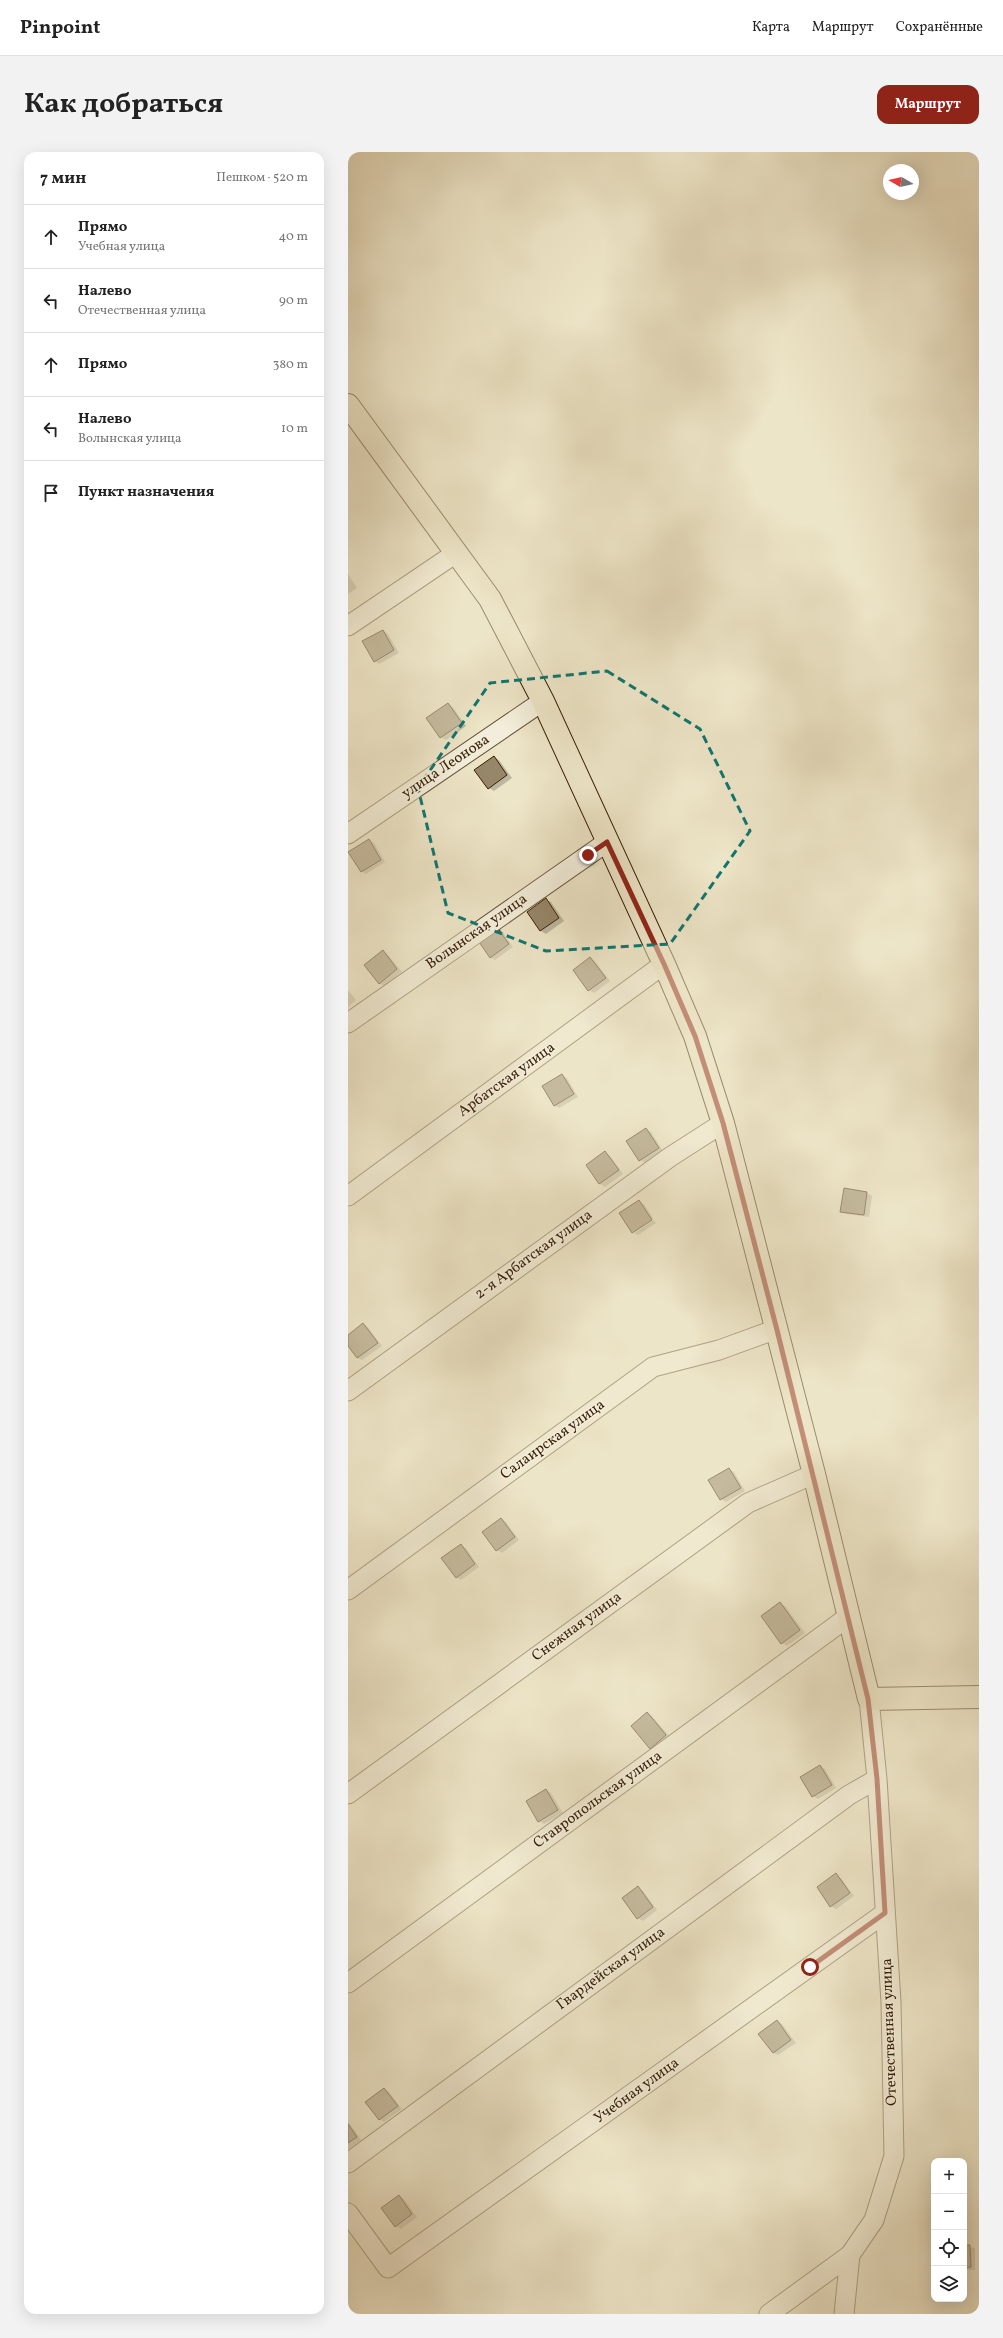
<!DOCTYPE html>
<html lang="ru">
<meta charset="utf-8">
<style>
:root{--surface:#fff;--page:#f2f2f2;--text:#222;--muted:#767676;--line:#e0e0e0;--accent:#8f2418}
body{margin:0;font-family:Vollkorn,serif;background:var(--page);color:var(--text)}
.controls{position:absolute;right:12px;bottom:12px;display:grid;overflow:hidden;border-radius:8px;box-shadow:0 4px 16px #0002}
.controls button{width:36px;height:36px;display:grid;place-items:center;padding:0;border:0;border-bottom:1px solid var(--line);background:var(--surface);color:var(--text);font:20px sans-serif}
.compass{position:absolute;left:535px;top:12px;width:36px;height:36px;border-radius:50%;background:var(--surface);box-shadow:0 4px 16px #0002;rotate:279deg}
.stop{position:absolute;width:12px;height:12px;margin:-9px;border:3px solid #8f2418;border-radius:50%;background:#fff}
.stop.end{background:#8f2418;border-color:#fff;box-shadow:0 1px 4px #0008}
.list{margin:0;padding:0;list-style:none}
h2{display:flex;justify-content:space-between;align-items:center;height:52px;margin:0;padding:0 16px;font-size:17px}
h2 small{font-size:13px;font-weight:400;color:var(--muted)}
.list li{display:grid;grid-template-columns:26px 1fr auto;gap:12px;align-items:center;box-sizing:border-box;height:64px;padding:0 16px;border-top:1px solid var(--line)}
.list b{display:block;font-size:15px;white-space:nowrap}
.list p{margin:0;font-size:13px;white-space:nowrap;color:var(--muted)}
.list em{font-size:13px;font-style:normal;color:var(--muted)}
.icon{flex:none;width:22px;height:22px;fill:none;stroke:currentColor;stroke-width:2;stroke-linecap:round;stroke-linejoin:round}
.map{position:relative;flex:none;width:631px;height:2162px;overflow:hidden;border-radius:12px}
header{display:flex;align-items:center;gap:24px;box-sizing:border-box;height:56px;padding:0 20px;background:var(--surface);border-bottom:1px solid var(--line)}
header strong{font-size:19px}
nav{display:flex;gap:22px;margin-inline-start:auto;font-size:14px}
.intro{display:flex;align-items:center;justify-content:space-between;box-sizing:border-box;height:96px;padding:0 24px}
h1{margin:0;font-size:28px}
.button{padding:10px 18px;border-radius:12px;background:var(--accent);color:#fff;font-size:14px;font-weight:700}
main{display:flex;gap:24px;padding:0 24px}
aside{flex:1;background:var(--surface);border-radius:12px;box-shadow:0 4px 16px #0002}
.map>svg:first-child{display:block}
.shadow{fill:#0003}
.building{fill:#96866a;stroke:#381f05}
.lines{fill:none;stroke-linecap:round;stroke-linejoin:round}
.minor-casing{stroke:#655036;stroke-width:21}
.major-casing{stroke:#381f05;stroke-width:24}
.minor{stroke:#f3eedb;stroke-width:19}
.major{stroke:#ede5c7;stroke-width:22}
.route{stroke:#8f2418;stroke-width:5}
.marked{fill:none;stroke:#0f766e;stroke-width:3;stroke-dasharray:8 5;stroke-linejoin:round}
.labels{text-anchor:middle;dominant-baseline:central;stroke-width:3;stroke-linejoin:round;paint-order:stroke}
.street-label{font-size:15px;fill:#381f05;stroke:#f3eedb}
</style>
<header>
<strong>Pinpoint</strong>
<nav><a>Карта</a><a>Маршрут</a><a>Сохранённые</a></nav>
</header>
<div class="intro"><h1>Как добраться</h1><a class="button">Маршрут</a></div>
<main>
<aside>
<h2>7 мин<small>Пешком · 520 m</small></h2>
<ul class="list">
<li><svg class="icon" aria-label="ahead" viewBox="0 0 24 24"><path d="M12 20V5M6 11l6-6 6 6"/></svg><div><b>Прямо</b><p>Учебная улица</p></div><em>40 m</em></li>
<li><svg class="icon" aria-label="left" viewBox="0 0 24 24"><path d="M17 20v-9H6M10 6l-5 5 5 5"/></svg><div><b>Налево</b><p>Отечественная улица</p></div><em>90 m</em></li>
<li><svg class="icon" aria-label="ahead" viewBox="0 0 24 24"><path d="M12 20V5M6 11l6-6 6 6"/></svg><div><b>Прямо</b></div><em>380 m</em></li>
<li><svg class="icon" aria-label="left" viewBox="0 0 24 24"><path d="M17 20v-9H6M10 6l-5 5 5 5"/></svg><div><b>Налево</b><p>Волынская улица</p></div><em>10 m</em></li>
<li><svg class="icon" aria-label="arrive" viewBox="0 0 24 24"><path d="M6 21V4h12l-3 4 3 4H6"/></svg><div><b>Пункт назначения</b></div></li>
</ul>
</aside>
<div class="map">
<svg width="631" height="2162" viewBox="0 0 631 2162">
<rect width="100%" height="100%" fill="#ede5c7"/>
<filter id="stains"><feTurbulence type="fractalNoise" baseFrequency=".005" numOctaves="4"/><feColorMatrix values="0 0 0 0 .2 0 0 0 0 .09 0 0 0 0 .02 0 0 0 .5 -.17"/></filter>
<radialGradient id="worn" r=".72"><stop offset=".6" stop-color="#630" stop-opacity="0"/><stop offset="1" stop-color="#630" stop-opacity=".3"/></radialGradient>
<path class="shadow" d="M0 422 9 436 0 442Z
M35 479 40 482 51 501 31 512 27 509Z
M100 552 105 555 118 574 98 588 93 585 80 566Z
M146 605 151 608 164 626 146 639 141 636Z
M21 688 26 691 37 710 18 722 13 719Z
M198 748 203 750 216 769 198 782 193 779 180 760Z
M151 775 165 795 147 808 142 805Z
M35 800 40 803 54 820 36 834 31 831Z
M242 806 247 809 262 829 246 841 241 838Z
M0 838 8 848 0 855Z
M214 923 219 926 230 945 211 956 206 953Z
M298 977 303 980 315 999 297 1011 292 1008Z
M257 1001 262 1004 275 1022 257 1035 252 1032 239 1014Z
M497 1037 519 1041 524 1044 521 1065 498 1062 493 1059Z
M291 1049 296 1052 305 1066 285 1081Z
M306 1068 308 1071 290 1083 286 1081Z
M15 1172 20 1175 34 1194 14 1208 9 1206 0 1192V1184Z
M381 1317 386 1320 397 1339 378 1350 373 1347Z
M153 1367 158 1370 171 1388 154 1401 149 1398Z
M113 1394 118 1396 131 1415 113 1428 108 1425Z
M432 1451 437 1454 457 1481 439 1494 434 1491Z
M299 1561 304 1564 323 1586 308 1599 303 1596Z
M472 1614 477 1617 488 1636 470 1647 465 1644Z
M198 1638 203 1641 215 1661 196 1672 191 1669Z
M488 1723 493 1726 506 1744 488 1757 483 1754Z
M290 1736 295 1739 309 1758 295 1769 290 1766Z
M429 1869 434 1872 448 1891 430 1903 425 1901Z
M36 1937 41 1940 54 1957 36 1970 31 1967Z
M0 1969 13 1988 0 1997Z
M51 2045 56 2047 69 2065 53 2077 48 2074Z
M616 2094 627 2096V2118H616Z"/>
<path class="building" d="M35 478 46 498 26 510 14 489Z
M100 551 114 571 92 586 78 566Z
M146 604 159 623 140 637 126 618Z
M21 687 33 708 13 720 0 700Z
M198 746 211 766 192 779 179 760Z
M146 771 161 792 142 806 127 784Z
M35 798 49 817 31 832 16 813Z
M242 805 258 826 240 839 225 818Z
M214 922 226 942 206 954 194 934Z
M298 976 311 996 291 1009 278 989Z
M257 999 271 1018 251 1032 238 1013Z
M496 1036 519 1040 516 1063 492 1060Z
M291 1048 304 1068 284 1081 271 1061Z
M15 1171 30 1191 9 1206 0 1194V1183Z
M381 1316 393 1336 372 1348 360 1328Z
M153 1366 167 1385 148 1399 134 1380Z
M113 1392 127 1412 108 1426 93 1406Z
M432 1450 452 1478 433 1492 413 1464Z
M299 1560 318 1583 302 1597 283 1574Z
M472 1613 484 1633 464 1645 452 1625Z
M198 1637 210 1658 190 1670 178 1649Z
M488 1721 502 1741 482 1755 469 1735Z
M290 1734 305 1755 289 1767 274 1746Z
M429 1868 443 1888 425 1901 410 1882Z
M36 1936 50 1954 31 1968 17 1950Z
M0 1972 9 1985 0 1991Z
M51 2043 64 2062 47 2075 33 2056Z
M616 2093H622L623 2115 616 2116Z"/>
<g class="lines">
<defs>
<path id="minor" d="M0 474 108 401
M0 682 195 549
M0 871 259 690
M0 1044 316 812
M0 1239 322 1005 375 971
M0 1438 305 1215 371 1198 429 1177
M0 1642 400 1351 466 1322
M0 1831 500 1465
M0 2011 501 1643 529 1627
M0 2061 40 2116 537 1761
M421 2162 502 2103 526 2068 546 2004 543 1850 529 1627 521 1547
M496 2162 502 2103"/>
<path id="major" d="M0 253 142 447 195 549 316 812 347 884 375 971 466 1322 521 1547 631 1545"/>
</defs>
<use href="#minor" class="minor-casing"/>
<use href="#major" class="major-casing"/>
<use href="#minor" class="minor"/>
<use href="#major" class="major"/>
</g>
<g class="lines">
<path class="route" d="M240 703 259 690 316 812 347 884 375 971 429 1178 520 1547 529 1627 537 1761 462 1815"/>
</g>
<path d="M0 0H631V2162H0ZM259 519 352 577 402 679 322 792 198 799 100 761 70 636 142 531Z" fill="#ede5c7" fill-opacity=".55" fill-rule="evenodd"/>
<path class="marked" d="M259 519 352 577 402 679 322 792 198 799 100 761 70 636 142 531Z"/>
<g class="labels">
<g class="street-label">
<text transform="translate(98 615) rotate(-34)">улица Леонова</text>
<text transform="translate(129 780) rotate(-35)">Волынская улица</text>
<text transform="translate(159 928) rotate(-36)">Арбатская улица</text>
<text transform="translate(186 1103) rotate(-36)">2-я Арбатская улица</text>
<text transform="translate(205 1288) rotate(-36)">Салаирская улица</text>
<text transform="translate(229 1475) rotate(-36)">Снежная улица</text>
<text transform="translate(250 1648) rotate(-36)">Ставропольская улица</text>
<text transform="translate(263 1817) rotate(-36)">Гвардейская улица</text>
<text transform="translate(542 1880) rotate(-92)">Отечественная улица</text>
<text transform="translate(289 1939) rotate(-36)">Учебная улица</text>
</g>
</g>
<rect width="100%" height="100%" filter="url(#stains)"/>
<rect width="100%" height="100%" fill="url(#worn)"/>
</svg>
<div class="controls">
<button>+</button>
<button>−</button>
<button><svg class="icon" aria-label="locate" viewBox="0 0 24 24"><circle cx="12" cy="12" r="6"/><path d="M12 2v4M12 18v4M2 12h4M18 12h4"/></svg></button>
<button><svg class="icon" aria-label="layers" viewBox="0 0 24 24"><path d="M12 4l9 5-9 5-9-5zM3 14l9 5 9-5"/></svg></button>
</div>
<svg class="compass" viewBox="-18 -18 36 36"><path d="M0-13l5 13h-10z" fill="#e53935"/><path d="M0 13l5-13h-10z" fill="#767676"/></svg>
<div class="stop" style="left:462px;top:1815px"></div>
<div class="stop end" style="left:240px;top:703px"></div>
</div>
</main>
